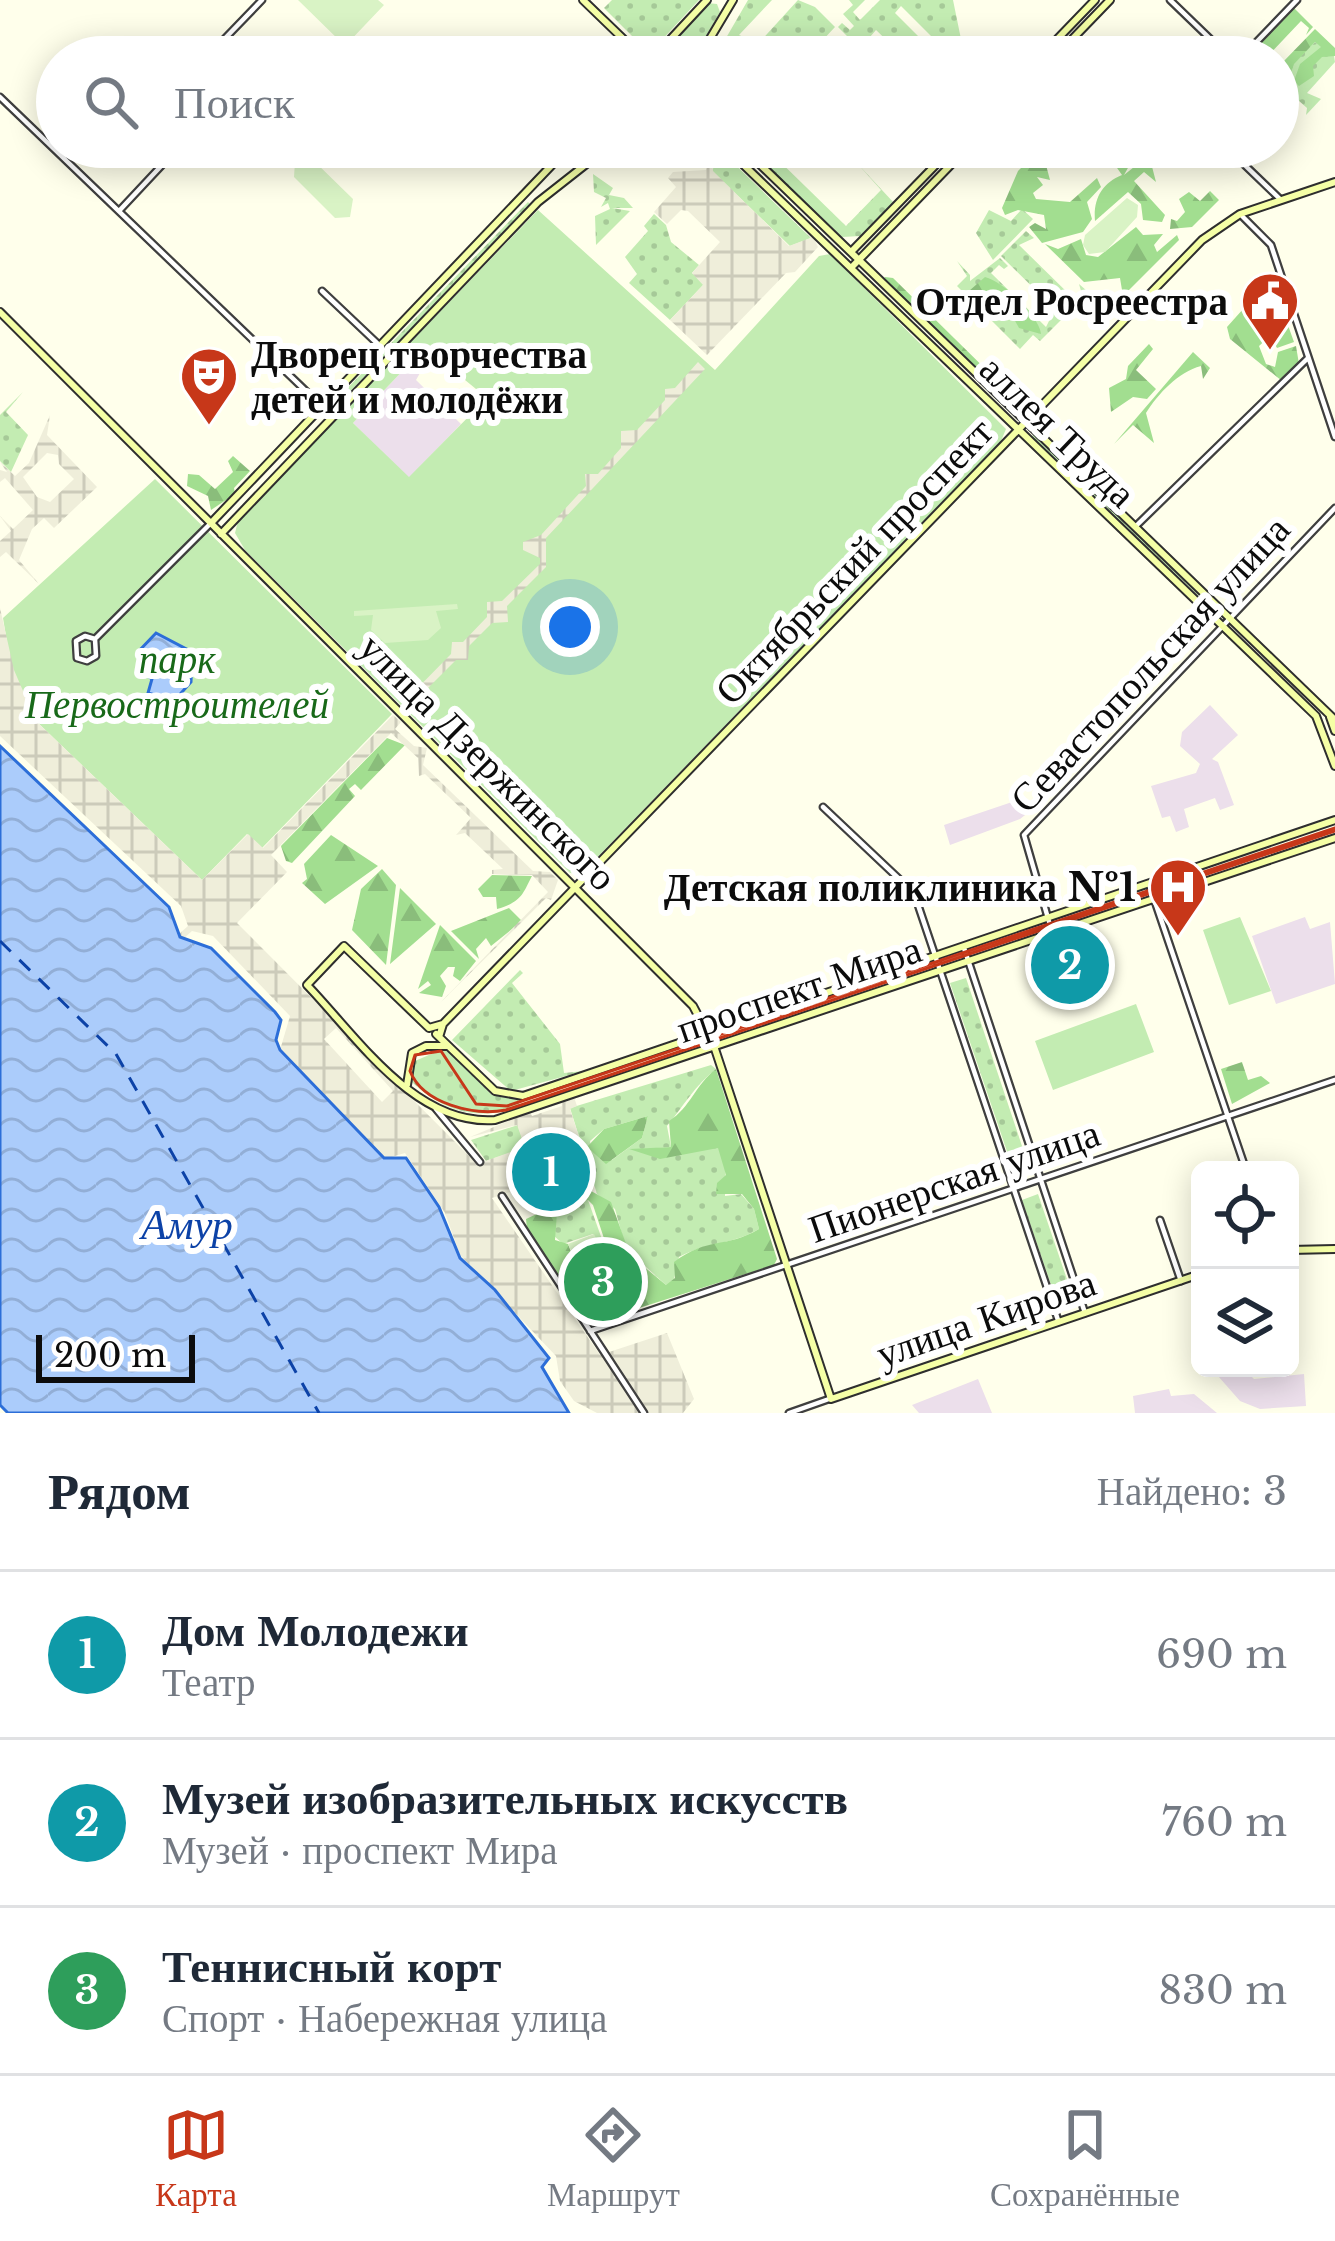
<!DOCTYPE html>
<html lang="ru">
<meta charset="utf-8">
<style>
:root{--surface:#fff;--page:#f6f6f7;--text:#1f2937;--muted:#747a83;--line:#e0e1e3;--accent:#c73719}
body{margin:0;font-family:"Libre Baskerville",serif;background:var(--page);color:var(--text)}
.controls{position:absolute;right:36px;bottom:36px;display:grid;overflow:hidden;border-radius:18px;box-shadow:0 6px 30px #0003}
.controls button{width:108px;height:108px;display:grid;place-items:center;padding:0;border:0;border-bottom:3px solid var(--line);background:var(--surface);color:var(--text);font:60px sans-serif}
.scale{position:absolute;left:36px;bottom:30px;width:159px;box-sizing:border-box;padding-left:12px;border:6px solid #0c0c0c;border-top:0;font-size:33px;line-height:42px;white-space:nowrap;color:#0c0c0c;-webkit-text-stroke:9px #fff;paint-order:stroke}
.you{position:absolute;left:570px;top:627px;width:42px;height:42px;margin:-30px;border:9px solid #fff;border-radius:50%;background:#1a73e8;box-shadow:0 0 0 18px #1a73e833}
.badge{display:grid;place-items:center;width:78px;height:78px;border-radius:50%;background:var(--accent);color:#fff;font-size:39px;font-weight:700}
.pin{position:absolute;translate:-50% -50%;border:6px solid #fff;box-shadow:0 3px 12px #0006}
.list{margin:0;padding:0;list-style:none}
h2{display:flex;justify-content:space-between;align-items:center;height:156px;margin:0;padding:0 48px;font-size:51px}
h2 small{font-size:39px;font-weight:400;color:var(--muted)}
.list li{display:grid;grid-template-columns:78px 1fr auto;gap:36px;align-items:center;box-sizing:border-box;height:168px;padding:0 48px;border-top:3px solid var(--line)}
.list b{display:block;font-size:45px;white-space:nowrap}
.list p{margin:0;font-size:39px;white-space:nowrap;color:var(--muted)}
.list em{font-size:39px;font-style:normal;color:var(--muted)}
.icon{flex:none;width:66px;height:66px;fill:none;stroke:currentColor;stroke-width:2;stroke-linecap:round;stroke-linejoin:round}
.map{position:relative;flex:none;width:1335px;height:1413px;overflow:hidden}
.search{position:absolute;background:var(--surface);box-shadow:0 6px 30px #0003;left:36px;right:36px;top:36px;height:132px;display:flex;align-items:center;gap:30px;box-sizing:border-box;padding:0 42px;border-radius:66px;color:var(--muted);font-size:45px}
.sheet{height:660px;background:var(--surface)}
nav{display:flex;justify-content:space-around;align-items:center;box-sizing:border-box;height:168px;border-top:3px solid var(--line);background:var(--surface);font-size:33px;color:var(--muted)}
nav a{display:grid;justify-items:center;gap:6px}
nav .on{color:var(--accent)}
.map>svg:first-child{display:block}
.industrial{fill:#ecdfeb}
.grass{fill:url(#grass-dots);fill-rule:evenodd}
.forest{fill:url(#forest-firs);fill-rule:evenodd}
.park{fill:#c3ecb2}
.pitch{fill:#d9f3c5}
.plaza{fill:url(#plaza-grid);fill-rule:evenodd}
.water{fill:url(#water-waves);stroke:#2c6ed8;stroke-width:3}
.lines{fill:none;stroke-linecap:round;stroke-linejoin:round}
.ferry{stroke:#0c42a7;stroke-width:3;stroke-dasharray:15 12;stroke-linecap:butt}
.street-casing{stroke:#3f3f3f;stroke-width:9}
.secondary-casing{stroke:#2e2e2e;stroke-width:10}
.street{stroke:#fff;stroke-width:4.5}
.secondary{stroke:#f5ffa6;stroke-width:6}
.tram{stroke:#c73719;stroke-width:3}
.labels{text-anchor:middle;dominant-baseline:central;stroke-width:12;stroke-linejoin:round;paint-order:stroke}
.poi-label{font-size:39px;font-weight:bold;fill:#0c0c0c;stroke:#fff;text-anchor:end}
.street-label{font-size:39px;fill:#0c0c0c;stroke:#fff}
.park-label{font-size:39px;font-style:italic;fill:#186919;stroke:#fff}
.water-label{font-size:42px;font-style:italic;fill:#0c42a7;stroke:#fff}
</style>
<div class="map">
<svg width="1335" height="1413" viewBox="0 0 1335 1413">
<defs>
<pattern id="grass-dots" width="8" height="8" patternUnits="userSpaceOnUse" patternTransform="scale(3)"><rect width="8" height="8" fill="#c3ecb2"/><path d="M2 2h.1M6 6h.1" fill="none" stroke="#a6c998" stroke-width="1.8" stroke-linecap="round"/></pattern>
<pattern id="forest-firs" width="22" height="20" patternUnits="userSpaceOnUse" patternTransform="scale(3)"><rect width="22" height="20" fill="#a2de90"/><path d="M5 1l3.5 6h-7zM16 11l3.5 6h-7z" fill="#8abd7b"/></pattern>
<pattern id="plaza-grid" width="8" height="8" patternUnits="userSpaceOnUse" patternTransform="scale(3)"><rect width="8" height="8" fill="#efeeda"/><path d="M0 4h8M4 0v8" fill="none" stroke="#cccbba"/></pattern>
<pattern id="water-waves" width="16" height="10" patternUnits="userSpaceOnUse" patternTransform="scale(3)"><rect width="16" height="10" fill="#abccfb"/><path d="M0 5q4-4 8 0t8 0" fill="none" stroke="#92aed6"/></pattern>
</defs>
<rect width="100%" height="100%" fill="#ffffeb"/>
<path class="industrial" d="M410 363 420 373 416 380 461 424 409 478 353 423Z
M1210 705 1238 735 1212 759 1218 762 1234 805 1220 810 1215 798 1184 809 1189 827 1176 832 1170 816 1162 818 1151 786 1196 773 1200 764 1180 746 1182 732Z
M1021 799 1029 812 1020 819 950 845 944 825Z
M1305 917 1310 929 1330 922 1335 984 1276 1004 1252 936Z
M1211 1368H1243L1254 1379 1304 1374 1306 1406 1260 1409 1240 1401Z
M978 1379 992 1413H919L912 1405Z
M1169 1389 1171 1396 1194 1394 1217 1413H1135L1133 1396Z"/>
<path class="grass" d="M612 0H699L658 44 650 39 641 45 604 8Z
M748 0H772L739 35 753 41 739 57H715Z
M798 0 815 7 835 27 807 57H746Z
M849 0H865L853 12 860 20 880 0H953L962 44 952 57 901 6 895 13 939 57H904L876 30 870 37 890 57H846L836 47 847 36 838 27 842 23 850 30 854 26 843 14 853 5Z
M707 3 717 4 720 12 694 57H660Z
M1315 42 1322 47 1295 81 1322 56H1334L1335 62 1307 93 1321 99 1306 115 1307 108 1298 100 1278 122V86L1288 81 1293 64Z
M755 147H765L846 226 881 190 856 162 894 203 861 236 842 237 755 154Z
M721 151 811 238 790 246 712 171Z
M593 174 613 188 609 195 624 198 633 208H612L630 211 596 245 595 216 610 209 608 203 601 207 606 198 594 192Z
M528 202 531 205 335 407 334 402Z
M1022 209 1033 219 993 260 976 233 989 210 1011 221Z
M654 214 666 225 671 242 699 265 692 273 704 284 670 320 629 283 637 274 625 257 648 231 644 226Z
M1026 231 1034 238 1019 245 1073 298 1081 291 1079 284 1087 291 1063 317 1001 256Z
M1000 258 1008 266 1004 269 999 265 991 273 1046 327 1054 311 1062 319 1040 341 1033 335 1020 349 957 286 967 276 957 261 970 275V281Z
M707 290 712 295 700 346 676 323Z
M23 392 6 412 28 435 11 472 0 461V415Z
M1034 434 1219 613V615L1031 437Z
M520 970 523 973 512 983 560 1044 564 1073 584 1071 511 1091 452 1040Z
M966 978 1031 1173 1016 1178 950 983Z
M445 1048 492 1095 518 1100 520 1107C477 1121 444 1112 412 1082L415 1061Z
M711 1065 716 1069C695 1085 683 1107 667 1126L671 1147 629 1150 719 1148 726 1161 725 1196 741 1194 754 1209 759 1229C732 1245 706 1242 679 1257L673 1284 666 1285 626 1249 615 1209 597 1194 570 1108ZM648 1116 642 1138 612 1160 591 1151 590 1141 604 1129Z
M564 1110 573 1135 540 1146 532 1120Z
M518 1125 525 1148 486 1161 471 1140Z
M1038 1194 1075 1303 1059 1308 1022 1200Z
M588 1200 609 1259 604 1261 593 1234 563 1244 553 1235 557 1213Z"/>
<path class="forest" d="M1293 7 1313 27 1306 35 1309 28 1301 21 1267 57H1244Z
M1315 29 1335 48V56L1322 57 1313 66 1314 76 1299 86 1294 81 1300 64 1321 47 1315 42 1294 64 1288 81 1278 86V61L1282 63Z
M1042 147H1080L1073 150 1071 161 1046 165 1050 180 1037 177 1043 185 1033 193 1036 199 1070 202 1097 178 1101 187 1087 202 1092 219 1083 232 1042 243 1029 227 1035 223 1046 229 1044 215 1018 210 1005 215 1002 208 1018 171Z
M1119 148 1122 155 1134 157 1124 175 1149 155 1156 182 1144 172 1134 181 1165 215 1162 222 1143 220 1141 204 1128 192 1095 221C1093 199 1102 183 1122 175L1108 155Z
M1210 191 1219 200 1192 227 1170 229 1171 219 1177 221 1185 212 1179 199 1189 192 1200 201Z
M1136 227 1143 235 1163 234 1154 245 1157 252 1177 235 1179 240 1123 296 1120 278 1084 282 1045 244 1058 249 1081 239 1086 255 1098 257Z
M885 277 893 278 1015 398 1009 403 882 280Z
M985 277C1005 282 1040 318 1041 334L1019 328 1014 319C1000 321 978 302 969 291Z
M1276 292 1294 342 1277 348 1270 336 1259 346 1266 364 1275 367 1278 352 1296 346 1299 364 1282 381 1230 339 1227 327 1244 308Z
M1149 344 1153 349 1136 370 1156 389 1147 399 1133 397 1111 412 1109 388 1126 379 1128 366Z
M1193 352 1210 368 1203 379 1201 366C1178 372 1158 394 1146 413L1154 443 1133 425 1114 444Z
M233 456 250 471 234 488 235 494 211 510 208 496 187 486 188 474 199 475 215 489 233 472 228 461Z
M387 738 405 745 361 790 355 784 349 789 355 796 292 863 286 861 281 846Z
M331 835 378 866 325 904 302 883 307 879 304 864Z
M382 869 396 885 386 965 352 930 361 889Z
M492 875 532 876C523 893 522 902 497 909L496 897H483L478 889Z
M400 888 436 924 390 964Z
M509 908 522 921 491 946 486 938 476 949 479 959 451 931Z
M440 925 476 961 460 981 453 976 455 967H448L440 976 446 986 442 997 419 993 431 985 428 981 418 989Z
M1242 1062 1248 1080 1261 1076 1270 1083 1232 1104 1221 1069Z
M716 1069 777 1259 774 1265 592 1323 527 1229 526 1219 541 1212 543 1216 591 1191 611 1202 630 1255 666 1285 675 1278 674 1262C709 1236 725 1249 759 1229L754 1209 742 1194H716L717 1183 726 1175 718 1148 660 1159 629 1149 671 1147 669 1121C691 1107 695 1085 716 1069ZM588 1200 593 1205 623 1296 578 1270 568 1244 555 1240 557 1213Z
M648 1116 642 1138 606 1164 587 1147 604 1129Z"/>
<path class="park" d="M538 210 715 370 819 256 830 254 1006 429 1001 441 581 874 570 873 245 550 235 533 238 521 400 353 410 363 353 423 409 477 487 398 426 348 416 358 406 347Z
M155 479 392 714 262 848 247 834 202 880 36 721 12 672 3 618Z
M1240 917 1271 991 1229 1005 1203 930Z
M1136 1004 1154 1052 1053 1090 1035 1041Z"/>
<path class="pitch" d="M298 0H378L384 5 345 46Z
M310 157 353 199 350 217 335 218 294 177 295 162Z
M1127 198 1138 205 1137 217 1105 252 1089 254 1083 245 1085 235Z
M457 604 458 609 436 611 441 628 428 640 385 643 371 630 373 615 354 616V611Z
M594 1234 624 1296 597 1306 568 1244Z"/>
<path class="plaza" d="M711 151 713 171 789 246 813 237 818 247 795 272 786 273 707 355 670 320 703 285 692 273 720 242 688 211 681 210 667 224 654 212 676 187 668 178 673 172 706 170Z
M698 362 705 369 546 538V567L507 606 508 622 492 623 469 646 468 660H456L408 708 403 703 451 654 452 642H463L487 617V602L502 601 540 564V558L523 550V542L541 535 586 486 585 474H598L621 448V431L637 430 665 400V389L675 388Z
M50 415 47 435 97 487 54 528 44 518 32 529 19 560 39 584 6 552 0 557V541L11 531 0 516 13 529 33 510 5 478 0 482V470L7 472 0 462 15 476 29 463ZM47 453 58 455 59 464 74 479 50 502 37 497 23 477Z
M0 608 14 670 36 721 202 880 248 834 263 848 393 715 401 722 395 729 414 746 427 748 423 765 533 871 550 872 558 880 551 900 546 898 440 1003 548 892 532 875 492 874V870L503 869 465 833 456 835 471 818 425 774 419 776 418 758 391 733 271 855 287 872 237 923 477 1164 525 1147 517 1125 470 1137 530 1112 532 1116 562 1106 561 1101 574 1097 577 1106 570 1109 594 1183 583 1187 567 1141 518 1157 528 1186 492 1198 600 1355 667 1333 694 1399 683 1413H597L574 1401 560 1381 556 1356 460 1255 445 1213 405 1153 385 1159 280 1050 290 1016 213 936 192 931 183 939 179 934 188 926 181 906 0 736ZM336 1028 393 1091 382 1102 324 1039Z"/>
<path class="water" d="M156 633 192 652 191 682 174 701 148 693 152 679 143 673 138 652Z
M0 746 169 907 180 937 211 948 275 1012 281 1020 276 1040 280 1050 384 1158H406L439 1207 460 1258 495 1290 549 1358 542 1367 569 1413H8L0 1405Z"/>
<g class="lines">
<path class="ferry" d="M0 941 116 1054 319 1413"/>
<defs>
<path id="street" d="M1170 0 1229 57
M207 57 262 0
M1242 57 1297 0
M0 97 333 417
M1226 147 1281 200
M119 211 163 164 146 147
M1240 214 1271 245 1335 437
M322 291 379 345
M1135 527 1307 359
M95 639 85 636 76 641 77 658 87 661 96 656 95 639 211 523
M823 807 914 893 1058 1320
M1149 884 1246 1170
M1052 932 1024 835 1335 508
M964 948 1085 1313
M436 1109 480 1162
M502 1196 644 1413
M1160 1220 1181 1281
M590 1331 1335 1080
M789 1413 829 1399"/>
<path id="secondary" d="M583 0 642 57
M654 57 707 0
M699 57 733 0
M1040 57 1095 0
M1055 57 1110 0
M725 147 1316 716 1335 766
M742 147 1335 720
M851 252 953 147
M851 268 968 147
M0 312 693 1006 714 1046 831 1399 1200 1274
M212 522 569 147
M221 534 538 202 608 147
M1330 717 1335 731
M443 1024 429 1028 344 946 307 985C357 1037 415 1126 495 1120L1335 838
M436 1034 495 1091 523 1096 1335 820
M439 1037 443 1024 1202 240 1240 214 1335 182
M407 1085 412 1053 426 1046H447
M1290 1250 1335 1249"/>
</defs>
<use href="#street" class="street-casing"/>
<use href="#secondary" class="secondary-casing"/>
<use href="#street" class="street"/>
<use href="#secondary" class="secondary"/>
<path class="tram" d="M1335 828 507 1106 476 1104 441 1051 415 1055 410 1071C423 1104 474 1116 506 1110L1335 831"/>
</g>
<defs>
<symbol id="civic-pin" viewBox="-11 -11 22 30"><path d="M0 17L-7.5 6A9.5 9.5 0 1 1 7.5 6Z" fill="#c73719" stroke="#fff"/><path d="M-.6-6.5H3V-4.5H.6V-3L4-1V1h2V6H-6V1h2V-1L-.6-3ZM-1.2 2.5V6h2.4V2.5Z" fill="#fff"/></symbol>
<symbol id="theatre-pin" viewBox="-11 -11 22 30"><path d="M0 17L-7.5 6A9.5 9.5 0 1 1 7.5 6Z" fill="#c73719" stroke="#fff"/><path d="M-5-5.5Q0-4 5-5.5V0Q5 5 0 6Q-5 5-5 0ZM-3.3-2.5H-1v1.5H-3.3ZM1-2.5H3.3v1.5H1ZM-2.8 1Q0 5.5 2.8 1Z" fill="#fff"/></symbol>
<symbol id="hospital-pin" viewBox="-11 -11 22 30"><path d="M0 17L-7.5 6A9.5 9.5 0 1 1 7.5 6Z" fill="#c73719" stroke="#fff"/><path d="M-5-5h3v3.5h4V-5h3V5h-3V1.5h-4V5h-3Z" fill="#fff"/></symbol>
</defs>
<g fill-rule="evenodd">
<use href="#civic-pin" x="1237" y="268" width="66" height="90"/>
<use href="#theatre-pin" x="176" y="343" width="66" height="90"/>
<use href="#hospital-pin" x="1145" y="854" width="66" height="90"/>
</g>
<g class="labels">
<g class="poi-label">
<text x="1228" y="301">Отдел Росреестра</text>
<text x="251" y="354" text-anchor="start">Дворец творчества<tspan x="251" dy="45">детей и молодёжи</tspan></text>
<text x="1136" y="887">Детская поликлиника №1</text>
</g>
<g class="street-label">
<text transform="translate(1058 431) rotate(44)">аллея Труда</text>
<text transform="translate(854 561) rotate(-46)">Октябрьский проспект</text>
<text transform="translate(1150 664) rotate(-47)">Севастопольская улица</text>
<text transform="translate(488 762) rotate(45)">улица Дзержинского</text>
<text transform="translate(799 989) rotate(-19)">проспект Мира</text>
<text transform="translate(954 1181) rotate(-19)">Пионерская улица</text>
<text transform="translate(986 1318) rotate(-19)">улица Кирова</text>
</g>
<g class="park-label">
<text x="177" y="659">парк<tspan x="177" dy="45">Первостроителей</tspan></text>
</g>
<g class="water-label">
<text x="187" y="1224">Амур</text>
</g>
</g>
</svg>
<div class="controls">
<button><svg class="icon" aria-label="locate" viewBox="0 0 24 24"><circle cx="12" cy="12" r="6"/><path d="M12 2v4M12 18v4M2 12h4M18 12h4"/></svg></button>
<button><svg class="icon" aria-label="layers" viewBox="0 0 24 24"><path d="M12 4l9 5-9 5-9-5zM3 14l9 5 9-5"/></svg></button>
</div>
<div class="scale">200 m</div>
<div class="you"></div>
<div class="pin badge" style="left:551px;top:1172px;background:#0f9aa8">1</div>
<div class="pin badge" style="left:1070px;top:965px;background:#0f9aa8">2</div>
<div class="pin badge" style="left:603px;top:1282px;background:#2e9e5b">3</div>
<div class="search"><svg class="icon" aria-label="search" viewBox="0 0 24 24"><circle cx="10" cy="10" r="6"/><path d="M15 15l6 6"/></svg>Поиск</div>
</div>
<section class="sheet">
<h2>Рядом<small>Найдено: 3</small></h2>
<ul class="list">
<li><span class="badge" style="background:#0f9aa8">1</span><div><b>Дом Молодежи</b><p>Театр</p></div><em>690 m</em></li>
<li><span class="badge" style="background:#0f9aa8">2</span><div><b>Музей изобразительных искусств</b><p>Музей · проспект Мира</p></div><em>760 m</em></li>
<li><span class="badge" style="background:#2e9e5b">3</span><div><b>Теннисный корт</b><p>Спорт · Набережная улица</p></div><em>830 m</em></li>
</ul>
</section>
<nav>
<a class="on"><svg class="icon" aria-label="map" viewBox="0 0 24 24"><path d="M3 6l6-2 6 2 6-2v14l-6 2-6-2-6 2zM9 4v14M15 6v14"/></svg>Карта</a>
<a><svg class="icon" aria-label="directions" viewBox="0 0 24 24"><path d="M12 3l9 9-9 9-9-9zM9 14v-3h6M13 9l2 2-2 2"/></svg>Маршрут</a>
<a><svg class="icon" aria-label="saved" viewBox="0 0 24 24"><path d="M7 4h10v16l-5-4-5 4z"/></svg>Сохранённые</a>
</nav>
